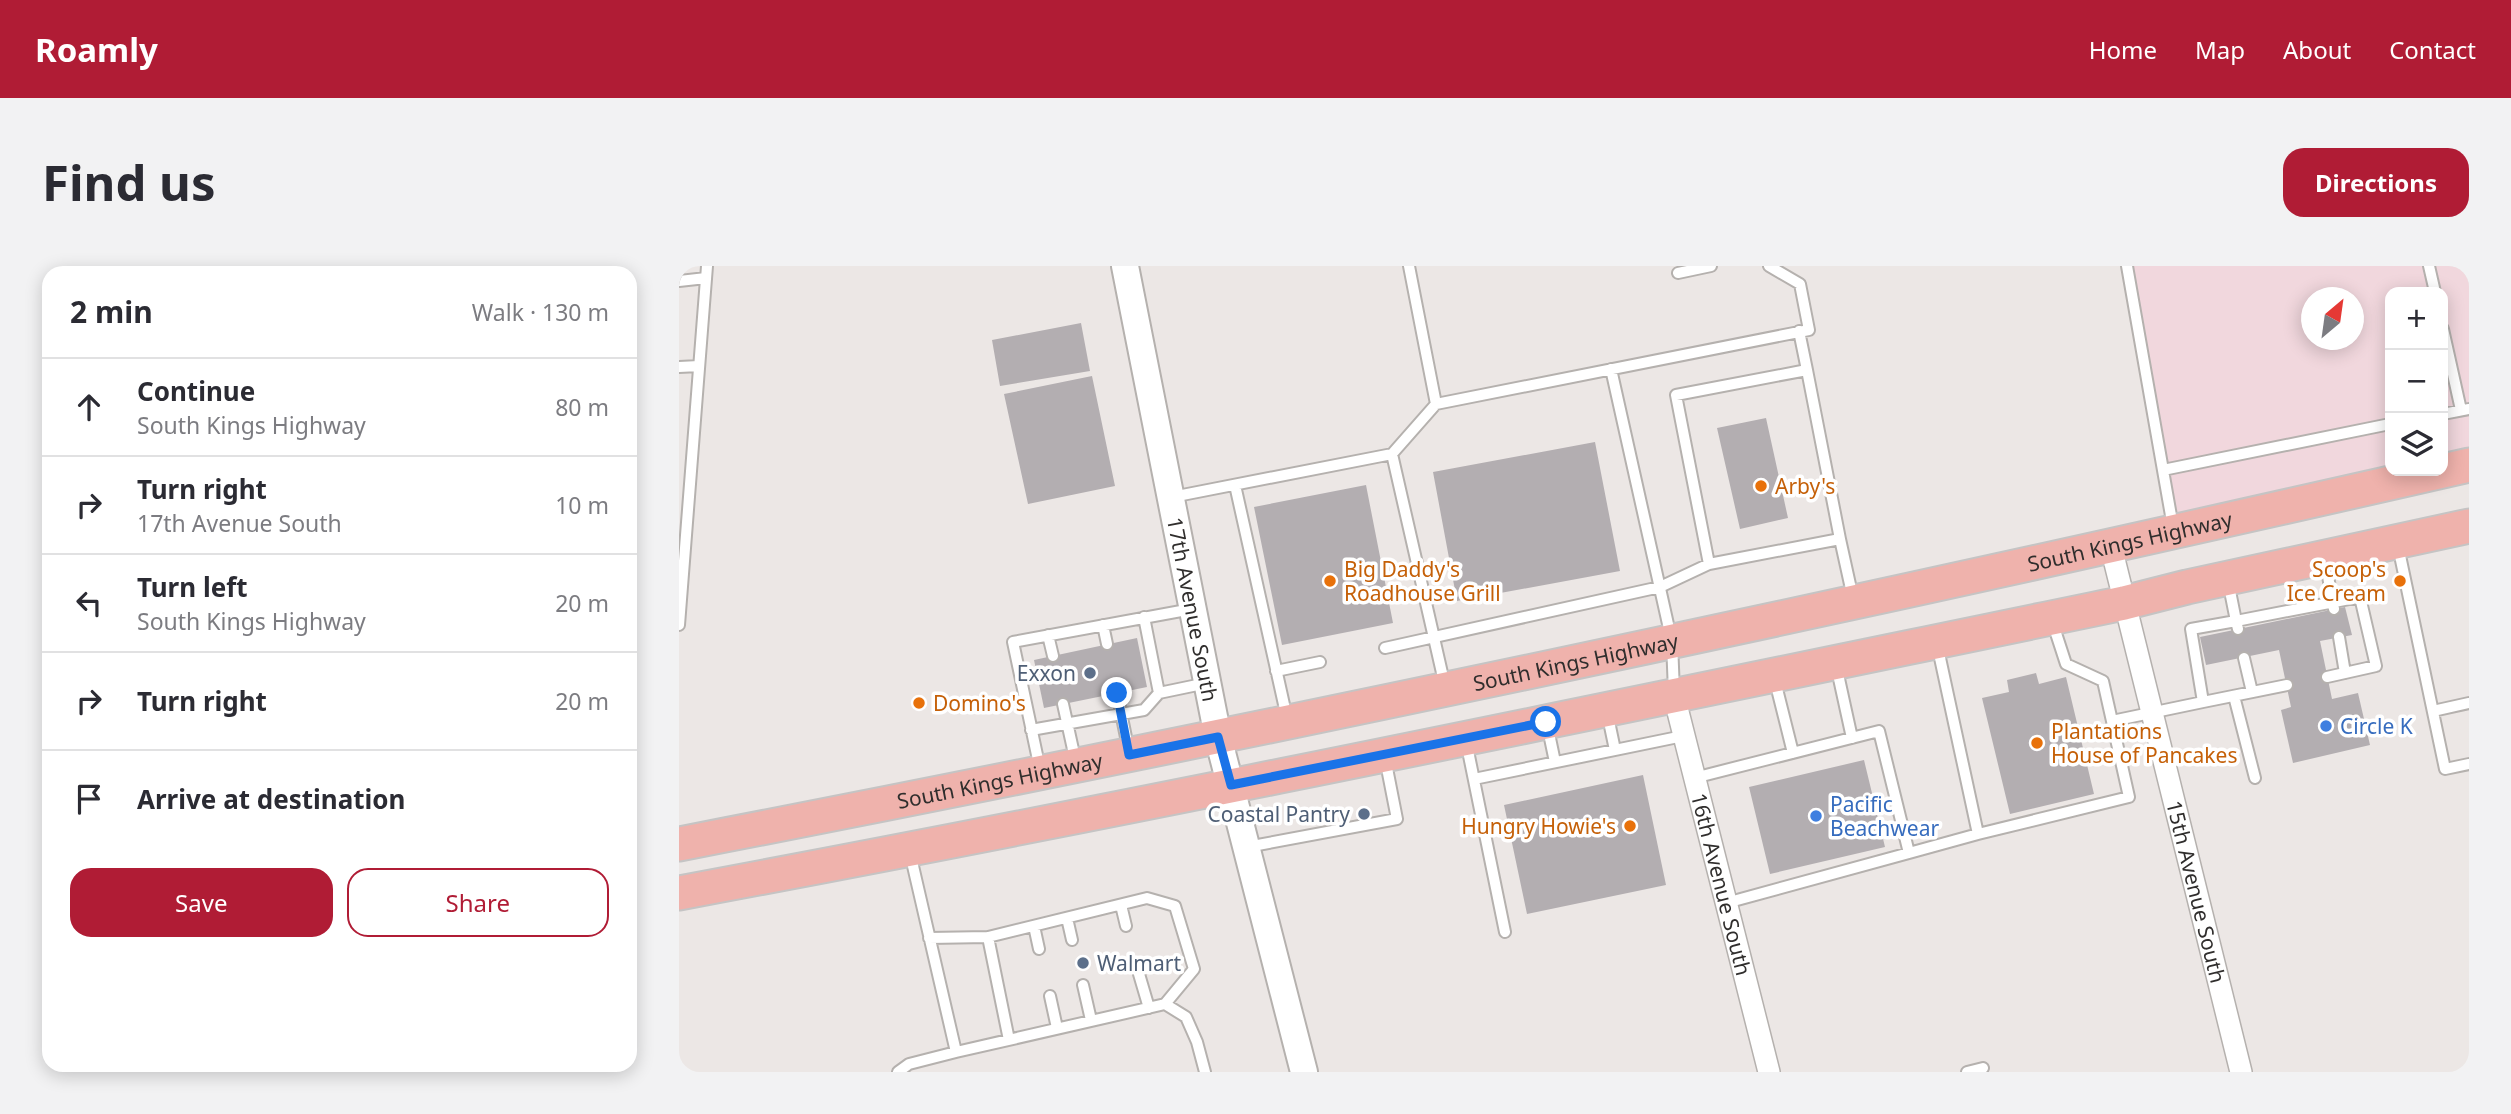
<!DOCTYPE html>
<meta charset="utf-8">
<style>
:root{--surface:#fff;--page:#f2f2f3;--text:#2b2b33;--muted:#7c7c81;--line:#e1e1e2;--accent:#b01c35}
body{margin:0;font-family:"Noto Sans",sans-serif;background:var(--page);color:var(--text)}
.controls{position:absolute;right:21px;top:21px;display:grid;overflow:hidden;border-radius:14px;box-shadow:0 4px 18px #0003}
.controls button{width:63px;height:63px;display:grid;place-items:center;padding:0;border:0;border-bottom:2px solid var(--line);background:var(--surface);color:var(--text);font:35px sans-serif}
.compass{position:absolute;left:1622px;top:21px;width:63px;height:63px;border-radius:50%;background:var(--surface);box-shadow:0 4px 18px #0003;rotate:29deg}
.stop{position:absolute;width:21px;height:21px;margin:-16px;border:5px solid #1a73e8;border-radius:50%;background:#fff}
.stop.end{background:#1a73e8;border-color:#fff;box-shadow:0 2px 7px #0008}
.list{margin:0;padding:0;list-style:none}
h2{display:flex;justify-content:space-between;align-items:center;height:91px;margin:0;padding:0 28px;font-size:30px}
h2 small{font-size:23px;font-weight:400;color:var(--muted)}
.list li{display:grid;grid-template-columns:46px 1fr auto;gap:21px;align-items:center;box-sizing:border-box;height:98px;padding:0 28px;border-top:2px solid var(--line)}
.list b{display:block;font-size:26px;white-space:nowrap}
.list p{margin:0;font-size:23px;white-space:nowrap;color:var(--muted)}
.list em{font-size:23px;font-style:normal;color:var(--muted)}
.actions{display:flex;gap:14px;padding:21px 28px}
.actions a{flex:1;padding:16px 0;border:2px solid var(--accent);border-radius:21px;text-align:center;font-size:24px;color:var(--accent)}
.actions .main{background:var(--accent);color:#fff}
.icon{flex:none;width:38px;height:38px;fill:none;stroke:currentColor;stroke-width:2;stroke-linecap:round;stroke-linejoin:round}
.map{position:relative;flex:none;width:1790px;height:806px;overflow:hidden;border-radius:21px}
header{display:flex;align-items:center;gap:42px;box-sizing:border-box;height:98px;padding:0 35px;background:var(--accent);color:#fff}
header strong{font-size:33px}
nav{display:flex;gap:38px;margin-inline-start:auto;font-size:24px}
.intro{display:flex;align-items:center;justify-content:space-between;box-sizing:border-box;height:168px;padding:0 42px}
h1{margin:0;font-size:49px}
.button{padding:18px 32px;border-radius:21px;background:var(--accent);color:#fff;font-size:24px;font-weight:700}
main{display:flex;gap:42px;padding:0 42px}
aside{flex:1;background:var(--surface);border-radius:21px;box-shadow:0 4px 18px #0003}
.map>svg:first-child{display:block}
.commercial{fill:#f1d7dd;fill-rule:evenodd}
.building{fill:#b3aeb1}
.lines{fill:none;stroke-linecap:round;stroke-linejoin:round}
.service-casing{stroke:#b5b1ae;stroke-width:14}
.minor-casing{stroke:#b5b1ae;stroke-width:24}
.tertiary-casing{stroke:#b5b1ae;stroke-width:30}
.primary-casing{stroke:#c5c4c4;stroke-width:37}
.service{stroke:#fff;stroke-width:10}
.minor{stroke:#fff;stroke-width:21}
.tertiary{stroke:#fff;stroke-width:26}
.primary{stroke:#efb2ac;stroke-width:33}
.route{stroke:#1a73e8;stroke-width:9}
.food-dot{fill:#e8710a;stroke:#fff;stroke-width:2.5}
.service-dot{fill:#5c6f8a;stroke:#fff;stroke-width:2.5}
.shop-dot{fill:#3f7fe0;stroke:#fff;stroke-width:2.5}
.labels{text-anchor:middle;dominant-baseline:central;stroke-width:7;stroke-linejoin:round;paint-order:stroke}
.food-label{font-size:21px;fill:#c56008;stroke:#fff;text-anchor:start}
.street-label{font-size:21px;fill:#302e2d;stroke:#fff}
.service-label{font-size:21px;fill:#4e5e75;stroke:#fff;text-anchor:end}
.shop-label{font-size:21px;fill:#366cbe;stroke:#fff;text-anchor:start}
</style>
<header>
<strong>Roamly</strong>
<nav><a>Home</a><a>Map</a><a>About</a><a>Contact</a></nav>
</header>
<div class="intro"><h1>Find us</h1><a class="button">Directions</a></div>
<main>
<aside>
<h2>2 min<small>Walk · 130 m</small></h2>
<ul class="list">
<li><svg class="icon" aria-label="ahead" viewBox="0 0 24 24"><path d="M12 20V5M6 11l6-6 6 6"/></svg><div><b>Continue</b><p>South Kings Highway</p></div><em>80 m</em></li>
<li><svg class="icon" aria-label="right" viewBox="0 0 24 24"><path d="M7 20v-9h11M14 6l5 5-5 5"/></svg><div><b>Turn right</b><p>17th Avenue South</p></div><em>10 m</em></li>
<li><svg class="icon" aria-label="left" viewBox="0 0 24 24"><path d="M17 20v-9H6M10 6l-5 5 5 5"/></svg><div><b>Turn left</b><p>South Kings Highway</p></div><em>20 m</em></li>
<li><svg class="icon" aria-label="right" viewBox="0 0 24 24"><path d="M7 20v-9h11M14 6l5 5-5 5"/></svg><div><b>Turn right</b></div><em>20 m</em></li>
<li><svg class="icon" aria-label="arrive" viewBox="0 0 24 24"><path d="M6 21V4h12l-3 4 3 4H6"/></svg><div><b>Arrive at destination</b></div></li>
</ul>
<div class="actions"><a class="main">Save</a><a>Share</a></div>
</aside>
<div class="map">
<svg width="1790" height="806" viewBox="0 0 1790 806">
<rect width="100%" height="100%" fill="#ece7e5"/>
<path class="commercial" d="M1448 0H1790V203L1495 267ZM1711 26H1764V205H1711ZM1632 32H1674V74H1632Z"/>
<path class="building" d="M402 57 411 105 321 120 313 74Z
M413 110 436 220 349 238 325 128Z
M1087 152 1109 252 1061 263 1038 162Z
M916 176 941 305 778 335 754 206Z
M687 219 714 357 603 379 575 241Z
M1666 341 1673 369 1641 375 1653 433 1679 427 1691 479 1614 497 1602 444 1612 441 1600 384 1527 399 1521 371Z
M458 372 468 421 365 442 355 394Z
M1357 407 1360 418 1387 411 1415 528 1331 548 1303 432 1330 426 1328 414Z
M1185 494 1206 581 1091 608 1070 521Z
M964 509 987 619 848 648 825 539Z"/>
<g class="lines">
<defs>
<path id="service" d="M1448 0 1494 261
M1750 0 1756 26
M999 7 1032 0
M0 15 27 12
M1764 63 1782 144
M1120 65 1128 104
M0 101 20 100
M932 103 993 376 995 426
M757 138 1130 64 1121 18 1090 0
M1764 148 1790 143
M713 188 757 138 730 0
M1484 204 1711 158
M556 219 608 452
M493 231 713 188 766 420
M1161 273 1174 332
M1719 280 1766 503 1790 498
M1646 294 1655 343
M465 351 480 427 528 417
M0 359 28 0
M424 359 428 378
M1559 363 1557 355 1681 331 1697 400 1648 411
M369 369 374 390
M1660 371 1666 407
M1258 378 1299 568 1450 531 1424 415 1387 398 1373 355
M706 382 981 321 1030 298 1161 273 1128 104 997 129 1030 298
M1565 392 1573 426
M1157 399 1173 472
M597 405 641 396
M1095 411 1114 487
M438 427 450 486
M1555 430 1576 512
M1524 436 1608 419
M384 438 397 497
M1754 445 1790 437
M928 446 936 484
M1433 455 1524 436 1512 363 1557 355 1549 315
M868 458 876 496
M352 464 465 444 480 427
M787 475 826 666
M361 503 334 376 513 343
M1015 512 1200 465 1230 587 1047 637
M795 513 1004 470
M568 581 718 553 706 492
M1230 587 1299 568
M442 639 447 660
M388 652 393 674
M355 660 360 683
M309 671 330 774
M250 672 309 671 468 632 496 640 515 703 486 738
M460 708 470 742
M404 719 412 754
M371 730 378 762
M277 786 486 738 507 751 518 776 526 806
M219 806 230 798 277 786 231 587
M1288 806 1304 802"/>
<g id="minor">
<path id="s1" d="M1432 281 1562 806"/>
<path id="s2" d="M995 430 1090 806"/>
</g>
<g id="tertiary">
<path id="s3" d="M446 0 539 471 625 806"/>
</g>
<g id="primary">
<path id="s4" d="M0 578C599 462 1195 335 1790 199"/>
<path d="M0 627C483 537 964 436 1445 337L1508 321 1790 260"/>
</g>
</defs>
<use href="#service" class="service-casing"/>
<use href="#minor" class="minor-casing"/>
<use href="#tertiary" class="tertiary-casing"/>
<use href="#primary" class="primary-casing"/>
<use href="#service" class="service"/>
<use href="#minor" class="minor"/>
<use href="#tertiary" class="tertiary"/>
<use href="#primary" class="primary"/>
</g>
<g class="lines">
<path class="route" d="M438 427 450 489 539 471 552 519 867 456"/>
</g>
<g class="food-dot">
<circle cx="1082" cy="220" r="7"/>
<circle cx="651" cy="315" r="7"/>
<circle cx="1721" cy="315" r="7"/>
<circle cx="240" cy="437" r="7"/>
<circle cx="1358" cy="477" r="7"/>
<circle cx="951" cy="560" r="7"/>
</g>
<g class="service-dot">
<circle cx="411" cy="407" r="7"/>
<circle cx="685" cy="548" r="7"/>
<circle cx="404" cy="697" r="7"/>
</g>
<g class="shop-dot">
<circle cx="1647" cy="460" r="7"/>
<circle cx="1137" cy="550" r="7"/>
</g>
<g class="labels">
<g class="food-label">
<text x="1096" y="220">Arby's</text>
<text x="665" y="303">Big Daddy's<tspan x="665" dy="24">Roadhouse Grill</tspan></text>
<text x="1707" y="303" text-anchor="end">Scoop's<tspan x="1707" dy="24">Ice Cream</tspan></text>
<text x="254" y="437">Domino's</text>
<text x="1372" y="465">Plantations<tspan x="1372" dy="24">House of Pancakes</tspan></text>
<text x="937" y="560" text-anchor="end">Hungry Howie's</text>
</g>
<g class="street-label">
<text stroke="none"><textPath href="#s4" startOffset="1482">South Kings Highway</textPath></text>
<text stroke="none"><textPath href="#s3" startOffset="350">17th Avenue South</textPath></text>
<text stroke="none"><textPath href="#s4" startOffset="915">South Kings Highway</textPath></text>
<text stroke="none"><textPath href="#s4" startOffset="327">South Kings Highway</textPath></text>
<text stroke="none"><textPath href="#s2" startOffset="194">16th Avenue South</textPath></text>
<text stroke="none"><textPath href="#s1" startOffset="355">15th Avenue South</textPath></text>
</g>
<g class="service-label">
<text x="397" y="407">Exxon</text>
<text x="671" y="548">Coastal Pantry</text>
<text x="418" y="697" text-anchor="start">Walmart</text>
</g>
<g class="shop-label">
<text x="1661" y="460">Circle K</text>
<text x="1151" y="538">Pacific<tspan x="1151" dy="24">Beachwear</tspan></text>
</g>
</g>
</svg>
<div class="controls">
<button>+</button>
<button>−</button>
<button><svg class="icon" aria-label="layers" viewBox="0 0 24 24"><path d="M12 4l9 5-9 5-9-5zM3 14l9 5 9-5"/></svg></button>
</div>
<svg class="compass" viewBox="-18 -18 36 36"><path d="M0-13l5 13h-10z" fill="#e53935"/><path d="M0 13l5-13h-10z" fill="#7c7c81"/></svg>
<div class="stop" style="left:867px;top:456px"></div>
<div class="stop end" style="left:438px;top:427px"></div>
</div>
</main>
